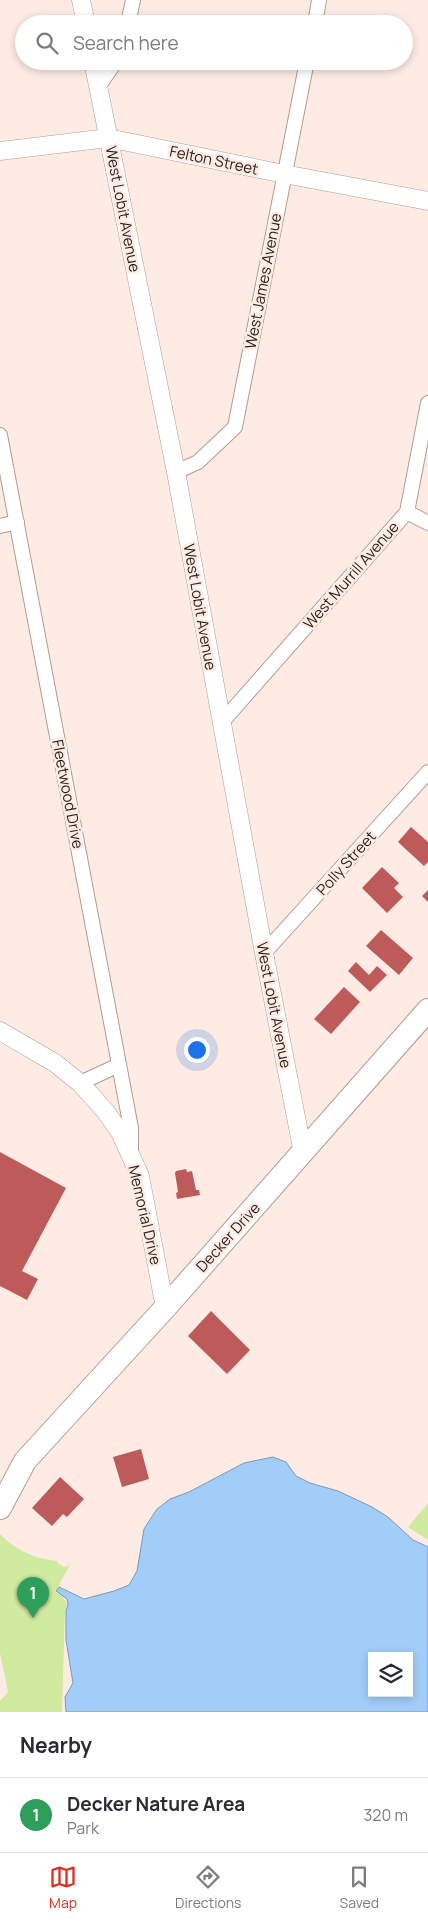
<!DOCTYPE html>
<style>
:root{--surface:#fff;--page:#f2f2f3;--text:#2b2b33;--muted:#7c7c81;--line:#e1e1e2;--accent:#d93025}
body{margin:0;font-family:Manrope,sans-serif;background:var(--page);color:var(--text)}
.controls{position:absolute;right:15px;bottom:15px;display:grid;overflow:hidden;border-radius:0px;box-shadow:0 2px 8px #0003}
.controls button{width:45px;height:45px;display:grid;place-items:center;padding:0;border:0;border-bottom:1px solid var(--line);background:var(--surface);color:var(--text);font:25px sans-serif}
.you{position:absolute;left:196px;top:1049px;width:18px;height:18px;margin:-12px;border:4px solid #fff;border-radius:50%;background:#1a73e8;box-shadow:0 0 0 8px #1a73e833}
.badge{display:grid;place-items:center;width:32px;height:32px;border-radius:50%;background:var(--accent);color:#fff;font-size:16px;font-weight:700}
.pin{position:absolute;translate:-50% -41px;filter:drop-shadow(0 1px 2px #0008)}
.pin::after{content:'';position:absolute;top:26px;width:18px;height:15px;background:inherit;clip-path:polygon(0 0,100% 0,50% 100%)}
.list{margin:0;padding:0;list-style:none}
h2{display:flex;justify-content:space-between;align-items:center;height:65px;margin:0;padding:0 20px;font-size:21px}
h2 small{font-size:16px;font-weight:400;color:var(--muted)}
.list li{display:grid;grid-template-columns:32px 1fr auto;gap:15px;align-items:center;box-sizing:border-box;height:75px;padding:0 20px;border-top:1px solid var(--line)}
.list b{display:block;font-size:19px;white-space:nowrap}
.list p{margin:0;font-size:16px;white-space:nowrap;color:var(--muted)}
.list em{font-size:16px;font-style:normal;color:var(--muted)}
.icon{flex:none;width:28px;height:28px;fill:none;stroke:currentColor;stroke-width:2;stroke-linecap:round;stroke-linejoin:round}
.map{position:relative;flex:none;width:428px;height:1712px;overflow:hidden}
.search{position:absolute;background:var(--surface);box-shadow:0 2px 8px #0003;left:15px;right:15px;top:15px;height:55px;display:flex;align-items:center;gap:12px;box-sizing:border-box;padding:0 18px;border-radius:28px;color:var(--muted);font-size:19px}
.sheet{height:140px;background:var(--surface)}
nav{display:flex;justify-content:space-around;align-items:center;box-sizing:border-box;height:70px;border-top:1px solid var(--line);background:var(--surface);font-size:14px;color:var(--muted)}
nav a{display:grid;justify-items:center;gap:2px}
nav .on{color:var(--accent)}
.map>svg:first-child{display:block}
.green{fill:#d0ea9f}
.water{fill:#a2cdf8;stroke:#7d99b6;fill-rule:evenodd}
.building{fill:#bc5b5a}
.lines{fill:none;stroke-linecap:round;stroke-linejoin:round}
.minor-casing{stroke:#b19c94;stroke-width:16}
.tertiary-casing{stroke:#b19c94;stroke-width:19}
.primary-casing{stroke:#b19c94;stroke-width:24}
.minor{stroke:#fff;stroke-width:14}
.tertiary{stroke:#fff;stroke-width:18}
.primary{stroke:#fff;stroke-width:22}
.labels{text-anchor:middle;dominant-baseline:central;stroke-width:5;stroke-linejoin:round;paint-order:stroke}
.street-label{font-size:15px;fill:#271f1c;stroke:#fdebe4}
</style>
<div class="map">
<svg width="428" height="1712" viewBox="0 0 428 1712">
<rect width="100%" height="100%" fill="#fdebe4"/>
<path class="green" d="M428 1503V1540L408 1527Z
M0 1534C15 1550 35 1559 57 1561L58 1563 64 1567 70 1565 55 1592C63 1596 69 1601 65 1610L62 1712H0V1701L8 1692 0 1653Z"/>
<path class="water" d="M273 1457 286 1462 296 1476 310 1483 338 1491 372 1507 388 1517 413 1540 428 1547V1712H66L65 1697 73 1683 66 1640V1610L68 1605 67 1599 56 1591 59 1587 84 1599 114 1591 129 1585 137 1571 144 1529 157 1509 170 1499 189 1492 244 1463ZM372 1656H409V1693H372Z"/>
<path class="building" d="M411 827 428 842V862L424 866 398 842Z
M382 867 399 883 394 888 403 897 387 913 362 888Z
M428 890V902L422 896Z
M381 930 413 958 399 975 366 946Z
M356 962 369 975 377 966 387 975 370 992 348 971Z
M344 987 360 1002 331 1034 314 1019Z
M0 1152 66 1188 22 1271 38 1279 27 1300 0 1286Z
M186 1169 187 1172 192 1171 196 1190H199L200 1195 177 1199 176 1193 178 1192 175 1173 176 1171Z
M211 1311 250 1350 227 1374 188 1336Z
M141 1449 149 1479 122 1487 113 1457Z
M60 1477 84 1499 67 1517 63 1514 52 1526 32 1508Z"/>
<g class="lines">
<defs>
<path id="minor" d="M128 24 133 0
M315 24 319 0
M98 87 116 61
M0 435 131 1128V1153
M176 472 198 462 235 427 307 61
M407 512 428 523
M0 526 17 522
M222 722 407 512 428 403
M264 953 428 772
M80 1083 119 1065"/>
<path id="tertiary" d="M81 0 86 24
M93 61 176 472 264 953 303 1153
M0 151 108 138 284 174 428 201
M0 1031 55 1063 80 1083 106 1112 120 1132 140 1176 165 1308"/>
<path id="primary" d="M0 1508 25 1461 165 1308 428 1010"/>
</defs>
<use href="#minor" class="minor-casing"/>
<use href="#tertiary" class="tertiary-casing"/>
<use href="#primary" class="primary-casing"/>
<use href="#minor" class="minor"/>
<use href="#tertiary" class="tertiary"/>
<use href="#primary" class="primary"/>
</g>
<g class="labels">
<g class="street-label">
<text transform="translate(214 160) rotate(12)">Felton Street</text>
<text transform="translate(123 209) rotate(79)">West Lobit Avenue</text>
<text transform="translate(263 281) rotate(-79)">West James Avenue</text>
<text transform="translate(351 575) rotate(-49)">West Murrill Avenue</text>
<text transform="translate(200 607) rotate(80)">West Lobit Avenue</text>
<text transform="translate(68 794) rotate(79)">Fleetwood Drive</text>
<text transform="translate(346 863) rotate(-48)">Polly Street</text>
<text transform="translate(274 1005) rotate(79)">West Lobit Avenue</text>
<text transform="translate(145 1215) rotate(77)">Memorial Drive</text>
<text transform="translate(228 1237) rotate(-48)">Decker Drive</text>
</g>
</g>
</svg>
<div class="controls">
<button><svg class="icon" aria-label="layers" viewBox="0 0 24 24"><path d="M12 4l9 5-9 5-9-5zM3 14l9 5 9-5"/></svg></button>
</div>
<div class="you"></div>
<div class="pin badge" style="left:33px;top:1618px;background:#2e9e5b">1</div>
<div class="search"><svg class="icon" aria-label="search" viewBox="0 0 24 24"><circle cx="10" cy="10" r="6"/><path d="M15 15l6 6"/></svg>Search here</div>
</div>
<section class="sheet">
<h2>Nearby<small></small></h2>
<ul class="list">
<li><span class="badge" style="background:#2e9e5b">1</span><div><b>Decker Nature Area</b><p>Park</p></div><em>320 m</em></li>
</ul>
</section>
<nav>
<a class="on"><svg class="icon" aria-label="map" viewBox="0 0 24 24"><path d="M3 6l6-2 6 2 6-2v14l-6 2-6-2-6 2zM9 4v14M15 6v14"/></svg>Map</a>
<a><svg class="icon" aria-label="directions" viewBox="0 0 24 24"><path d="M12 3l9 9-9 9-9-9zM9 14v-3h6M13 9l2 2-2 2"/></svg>Directions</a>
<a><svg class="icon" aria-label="saved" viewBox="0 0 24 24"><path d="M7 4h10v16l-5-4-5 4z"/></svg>Saved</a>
</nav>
